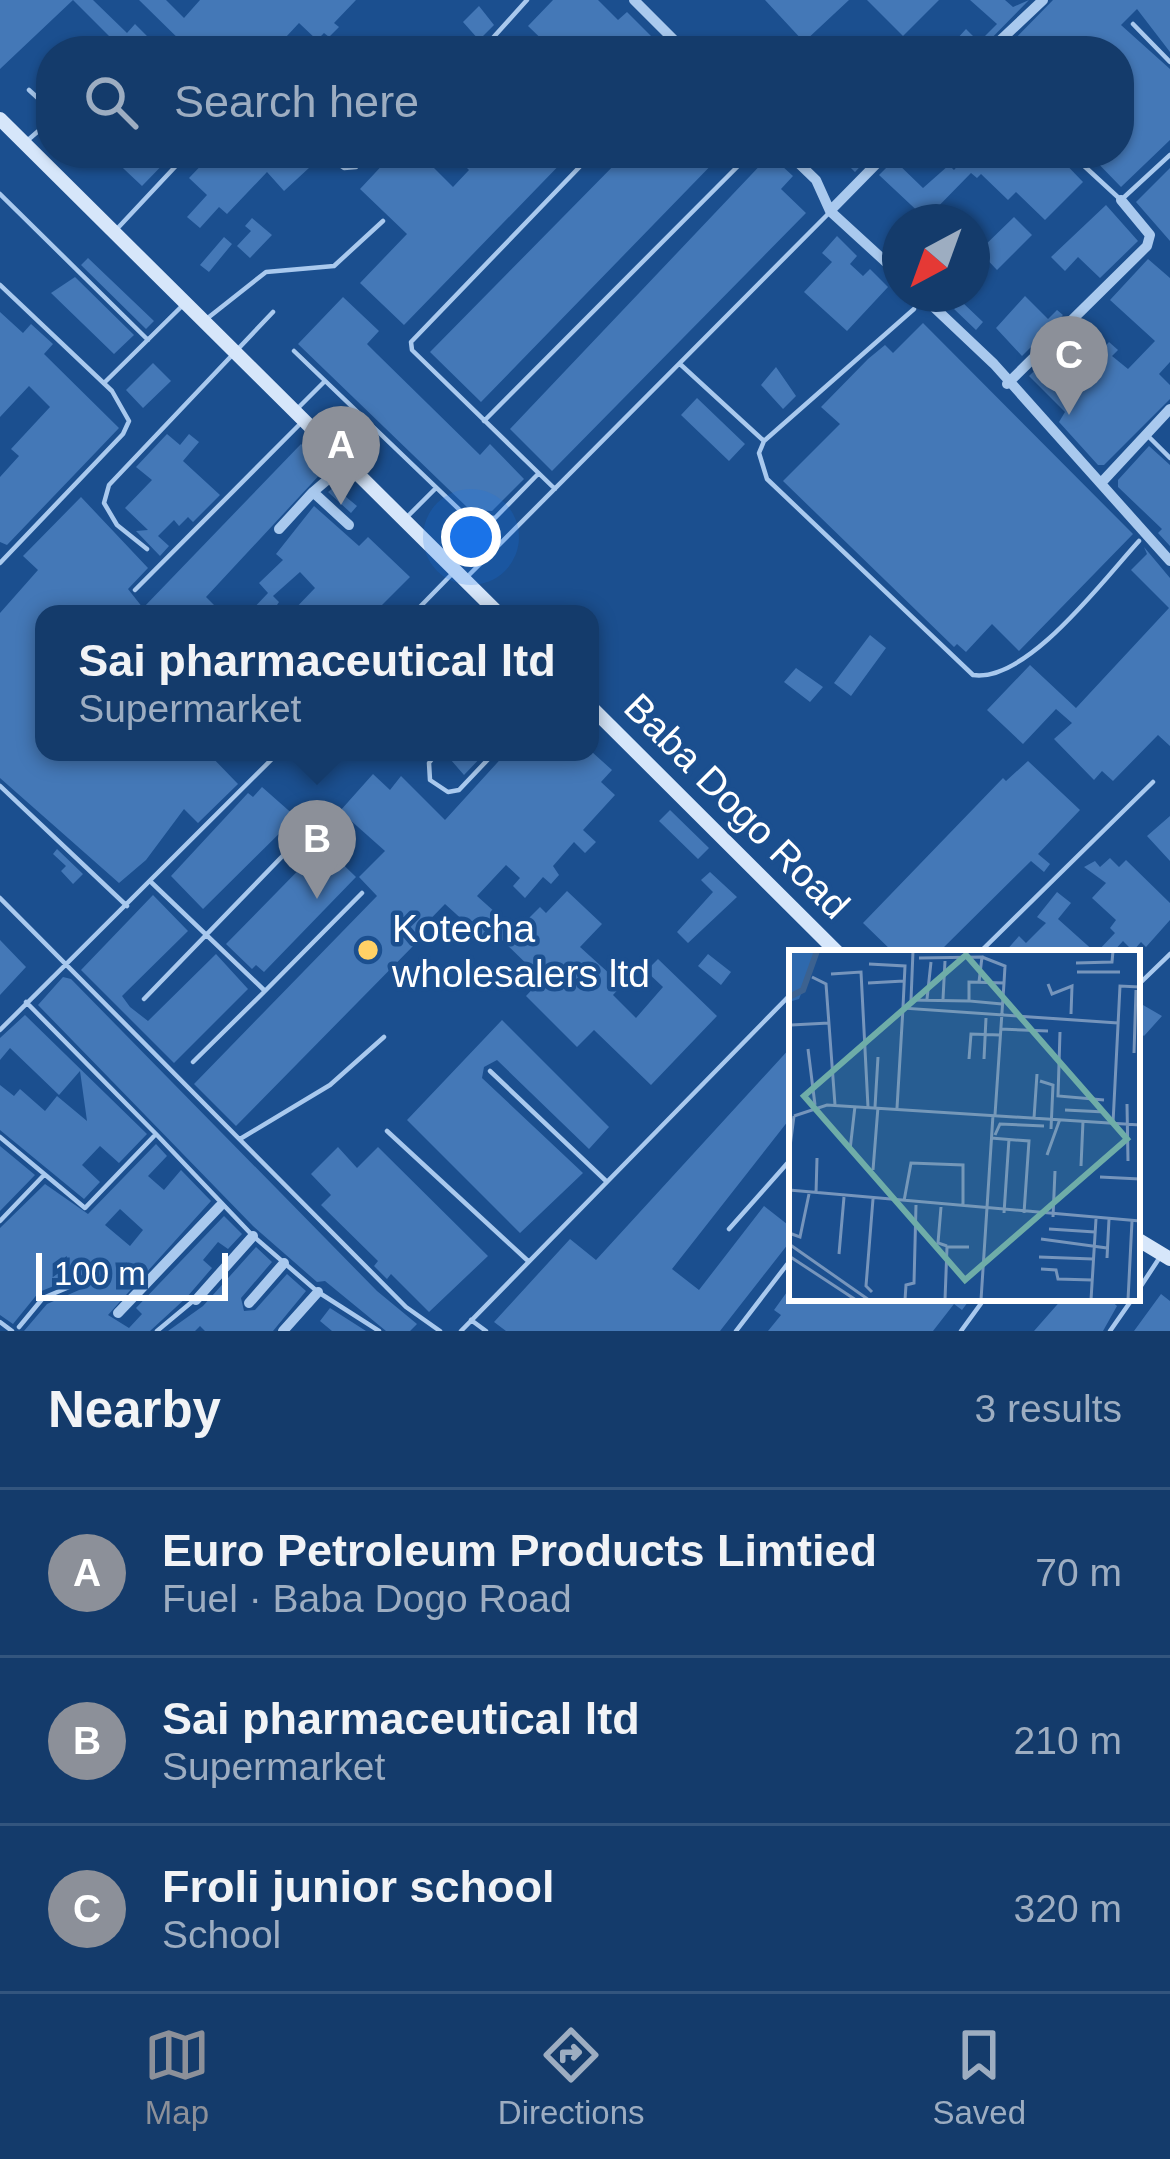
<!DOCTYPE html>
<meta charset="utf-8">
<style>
:root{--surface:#143b6b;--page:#214673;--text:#f1f3f6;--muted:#9dadc1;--line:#33557e;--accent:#8c9099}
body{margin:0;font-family:Arial,sans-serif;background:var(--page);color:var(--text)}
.compass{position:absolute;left:882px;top:204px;width:108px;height:108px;border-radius:50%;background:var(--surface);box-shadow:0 3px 9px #0004;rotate:221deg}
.scale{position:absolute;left:36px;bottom:30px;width:192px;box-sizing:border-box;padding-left:12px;border:6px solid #fff;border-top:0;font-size:33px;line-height:42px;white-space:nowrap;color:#fff;-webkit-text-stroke:9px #1b4f8f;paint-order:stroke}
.you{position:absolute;left:471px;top:537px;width:42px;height:42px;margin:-30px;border:9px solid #fff;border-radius:50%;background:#1a73e8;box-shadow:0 0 0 18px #1a73e833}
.badge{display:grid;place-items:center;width:78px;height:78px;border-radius:50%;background:var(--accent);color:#fff;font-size:39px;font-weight:700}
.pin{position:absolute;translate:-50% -99px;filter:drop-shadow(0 3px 6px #0008)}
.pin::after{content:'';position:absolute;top:63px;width:42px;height:36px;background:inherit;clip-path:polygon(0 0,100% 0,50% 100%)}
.popup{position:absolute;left:35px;top:605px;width:564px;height:156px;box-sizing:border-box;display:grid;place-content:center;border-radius:24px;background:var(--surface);filter:drop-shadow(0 3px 9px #0005);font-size:39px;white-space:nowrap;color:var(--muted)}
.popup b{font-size:45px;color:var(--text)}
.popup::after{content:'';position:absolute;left:50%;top:100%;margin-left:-24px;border:24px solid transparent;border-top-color:var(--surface)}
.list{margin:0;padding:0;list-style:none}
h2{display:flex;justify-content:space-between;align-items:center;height:156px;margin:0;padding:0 48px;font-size:51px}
h2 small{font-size:39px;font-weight:400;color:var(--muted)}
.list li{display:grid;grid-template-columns:78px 1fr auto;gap:36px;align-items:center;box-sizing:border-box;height:168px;padding:0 48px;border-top:3px solid var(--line)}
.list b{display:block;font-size:45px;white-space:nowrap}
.list p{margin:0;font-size:39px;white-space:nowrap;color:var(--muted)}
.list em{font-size:39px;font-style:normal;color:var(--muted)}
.icon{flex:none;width:66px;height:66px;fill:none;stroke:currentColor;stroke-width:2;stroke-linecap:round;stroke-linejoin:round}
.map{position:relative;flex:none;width:1170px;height:1331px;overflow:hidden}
.search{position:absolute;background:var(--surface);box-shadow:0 3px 9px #0004;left:36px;right:36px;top:36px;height:132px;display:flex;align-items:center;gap:30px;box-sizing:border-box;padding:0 42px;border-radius:48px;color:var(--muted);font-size:45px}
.sheet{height:660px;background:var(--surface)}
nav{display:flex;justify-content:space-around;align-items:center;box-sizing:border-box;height:168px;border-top:3px solid var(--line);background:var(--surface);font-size:33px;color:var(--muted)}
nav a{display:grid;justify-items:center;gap:6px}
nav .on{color:var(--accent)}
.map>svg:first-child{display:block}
.building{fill:#4478b7;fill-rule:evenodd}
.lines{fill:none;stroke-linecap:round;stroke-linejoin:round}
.lane{stroke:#a9c9ee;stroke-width:4.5}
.street{stroke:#a9c9ee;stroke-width:10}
.secondary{stroke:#d6e6fa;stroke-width:14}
.poi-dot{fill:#ffd166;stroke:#1b4f8f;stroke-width:4.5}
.labels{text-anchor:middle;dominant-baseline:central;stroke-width:9;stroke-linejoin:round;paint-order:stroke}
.street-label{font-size:39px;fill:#fff;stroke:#1b4f8f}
.poi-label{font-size:39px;fill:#fff;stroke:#1b4f8f;text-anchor:start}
.inset-river{fill:none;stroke:#3c6290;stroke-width:6}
.inset-road{fill:none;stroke:#7695bc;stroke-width:3}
.view{fill:#6fada8;fill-opacity:0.15;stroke:#6fada8;stroke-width:6}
.inset-edge{fill:none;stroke:#fff;stroke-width:6}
</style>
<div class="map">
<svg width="1170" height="1331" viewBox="0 0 1170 1331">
<rect width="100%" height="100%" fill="#1b4f8f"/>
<path class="building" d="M0 0H93L127 33 135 24 149 38 136 51H124L73 0 0 69Z
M139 0H166L184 18 200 0H356L334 23 339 27 329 37 324 33 317 40 299 23 273 51H191Z
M553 0H598L618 20 627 12 666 51H554L528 26Z
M765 0H849L804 42Z
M867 0H939L903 36Z
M970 0H1005L1013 7 1029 0 979 51H946L966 29 979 42 997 24Z
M1053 0H1170V52L1137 9 1121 25 1170 69V140L1121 187 1088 153H1119L1124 106 1119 51H1003Z
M479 6 494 25 479 40 463 22Z
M107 153H174L142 186Z
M213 153H297L310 167 284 191 267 172 227 214 219 207 200 228 187 217 207 195 189 178Z
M383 153H419L453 187 469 170 452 153H571L404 325 360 283 407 234 360 189 389 158Z
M626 153H723L481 402 430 352Z
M848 153H873L855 172 842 159Z
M969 153H1055L1083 182 1045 220 1016 192 1008 200 981 174 977 178 971 173 926 219 879 175 894 160 923 188 949 165 954 170Z
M770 155 793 176 781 189 806 213 552 471 510 429Z
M1170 168V241L1136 202Z
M1106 205 1138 241 1100 278 1078 257 1065 271 1051 257Z
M1014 217 1032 235 997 270 979 251Z
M252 218 272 235 250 258 237 246 251 231 245 226Z
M837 236 857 256 850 264 863 276 870 269 888 287 847 331 804 292 832 262 822 253Z
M224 237 232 244 209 272 200 265Z
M88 258 154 321 146 329 81 265Z
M1148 259 1170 278V362L1159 374 1170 385V399L1104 465H1098L1059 422 1065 412 1029 376 1078 328 1101 351 1109 342 1118 350 1112 356 1128 369 1155 341 1110 300Z
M75 277 134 335 114 354 51 293Z
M1025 296 1048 319 1057 310 1063 315 1022 356 996 328Z
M343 297 379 331 367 344 377 354 480 455 490 444 524 479 492 511 470 510 298 344Z
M962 302 983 322 976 330 954 309Z
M0 312 23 333 31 324 53 344 44 354 119 428 7 545 0 542V477L19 456 11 449 50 407 29 386 0 417Z
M923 323 1133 534 1019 651 992 624 966 652 957 644 954 647 783 481 840 424 821 407 868 359 885 345 893 353Z
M153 363 171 381 143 408 126 390Z
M776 367 796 396 783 409 761 385Z
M697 398 745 444 729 461 681 415Z
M167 434 180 445 189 434 199 442 183 461 220 495 193 522 188 517 179 526 174 520 158 536 169 546 160 556 136 531 148 530 125 508 152 480 136 467Z
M301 444 326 468 206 597 223 614H44V752H207L238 784 198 823 184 809 146 860 119 883 0 778V613L38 570 23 556 81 497 148 568 128 589 143 608Z
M1149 446 1170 465V546L1158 533 1162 529 1118 487V480Z
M334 487 357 506 351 513 328 492Z
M314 506 359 546 368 537 410 577 373 614H290L315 588 300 572 273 596 279 602 271 614H248L268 593 259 583 283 560 276 554Z
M1144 547 1170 578V746L1158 735 1113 781 1102 771 1094 780 1054 739 1072 723 1056 709 1023 744 987 710 1030 665 1076 708 1169 608 1131 570 1147 554Z
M870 635 886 648 851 696 834 683Z
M796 668 823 687 810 702 784 682Z
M444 752H483L485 753 464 775Z
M507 752H592L612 770 601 782 615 795 583 830 596 842 585 853 574 842 553 866 559 875 551 884 543 877 525 898 513 886 520 878 506 865 477 896 516 931 540 907 546 913 567 891 602 924 580 947 622 985 613 995 636 1018 663 987 646 971 658 959 717 1016 651 1085 594 1030 577 1047 526 996 542 979 496 934 488 943 445 904 414 936 419 940 236 1126 194 1084 377 896 359 877 385 851 340 811 373 774 390 790 401 776 445 820Z
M1028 761 1080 810 1038 854 1050 864 1044 872 1031 861 938 953H894L863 923 1003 778 1006 781Z
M262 787 296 817 203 909 171 876 248 793 253 797Z
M670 810 709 848 698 859 659 821Z
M1170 816V861L1147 836Z
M323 845 356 877 264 972 256 965 252 969 226 944Z
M57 849 83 874 73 884 61 871 66 866 53 854Z
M1110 858 1119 867 1126 860 1170 903V920L1146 947 1141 942 1133 951 1123 941 1112 953H1004L1019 936 1026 943 1046 923 1037 917 1057 892 1071 903 1058 919 1096 953 1115 933 1110 928 1116 920 1092 898 1106 883 1084 867 1095 861 1100 867Z
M710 872 737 897 688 943 677 932 713 892 701 880Z
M153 895 188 931 122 996 130 1007 148 1021 216 954 248 989 174 1063 81 970Z
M0 940 26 967 0 995Z
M708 954 731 972 721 985 698 966Z
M63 977 71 979 377 1291 417 1324 410 1331H386L325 1281 317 1282 253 1226 38 1005Z
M1143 1005 1162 1016 1144 1036 1137 1030Z
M25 1015 147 1134 119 1163 100 1146 82 1165 100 1182 84 1199 0 1130V1085L14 1096 20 1089 45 1111 57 1096 87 1121 80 1071 59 1095 10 1048 0 1060V1038Z
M502 1020 609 1127 589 1149 497 1060 484 1067 482 1078 583 1173 520 1233 407 1120Z
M792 1046V1116L672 1269 699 1290 764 1206 792 1228V1239L720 1331H506L494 1322 570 1239 596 1260Z
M156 1144 167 1156 148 1176 164 1190 181 1170 211 1201 108 1315 129 1328 142 1314 136 1308 224 1216 242 1234 228 1249 218 1242 203 1260 212 1268 187 1297 150 1331H24L47 1304 86 1287 87 1278 81 1275 39 1292 13 1324 0 1315V1228L45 1184 88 1214ZM120 1209 143 1230 130 1246 105 1225Z
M0 1146 35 1175 0 1211Z
M338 1147 357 1168 378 1147 488 1256 429 1312 391 1274 387 1279 374 1266 378 1261 321 1205 331 1195 311 1174Z
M256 1247 272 1262 241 1298 244 1311 255 1310 287 1274 306 1291 273 1331H205L200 1326 195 1331H168L203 1306Z
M792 1285V1298H971L962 1310 954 1304 933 1331H768L781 1315 774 1310Z
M1161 1294 1170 1301V1331H1134Z
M1063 1298H1108L1117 1306 1103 1331H1034Z
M330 1308 366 1331H332L320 1321Z"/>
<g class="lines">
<path class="lane" d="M1133 24 1170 62
M143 51 156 41
M481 51 527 0
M29 90 51 110
M28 140 51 120
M323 153 344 168 356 167 367 153
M1070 153 1121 200 1170 155
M0 194 148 340
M115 231 188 153
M0 285 112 391 129 421 123 434 0 563
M914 309 764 441 759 453 767 479 973 675C1027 683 1104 579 1139 541
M209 317 266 272 334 266 383 221
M294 351 467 517 495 518 538 474
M680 364 764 441
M104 383 181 307
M295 411 325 381
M484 421 751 153
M1148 436 1170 458
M555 489 412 350 411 342 593 153
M406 518 436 488
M147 549 117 525 104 503 109 485 273 312
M465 579 829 213
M135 590 300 424
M413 614 451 575
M437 752 429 763 430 780 448 792 459 790 495 752
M0 786 127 906
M152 883 265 991 362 893
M0 898 406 1307 440 1331
M979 953 1153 782
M1137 986 1170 954
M144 999 300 838
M0 1030 279 752
M193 1062 265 991
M490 1071 605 1180
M387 1131 527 1260
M156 1134 253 1236 318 1292 379 1331
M0 1137 85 1208 156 1134 26 1002
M240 1139 330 1085 384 1037
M0 1221 44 1175
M729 1229 792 1158
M1137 1292 1160 1257
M471 1320 486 1331
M0 1322 12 1331
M19 1327 43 1298 81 1282
M157 1331 193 1301
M461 1331 792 993
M736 1331 792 1258
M961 1331 985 1298
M1110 1331 1133 1298"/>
<path class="street" d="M634 0 685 51
M989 51 1043 0
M788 153 816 180 830 211 900 275
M830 211 887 153
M920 294 994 364 1170 561
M1007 384 1147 246 1150 235 1121 200
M347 463 313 492 349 525
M1102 482 1170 409
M279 529 313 492
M196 1300 253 1236
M249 1303 284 1263
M118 1313 220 1206
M283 1331 318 1292"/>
<path class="secondary" d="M0 119 499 614
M590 706 838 953
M1137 1239 1170 1259"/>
</g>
<circle class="poi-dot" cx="368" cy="950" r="12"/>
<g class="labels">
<g class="street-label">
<text transform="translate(737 806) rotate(45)">Baba Dogo Road</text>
</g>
<g class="poi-label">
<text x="392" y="928">Kotecha<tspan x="392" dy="45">wholesalers ltd</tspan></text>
</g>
</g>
<g transform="translate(789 950)">
<rect width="351" height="351" fill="#1b4f8f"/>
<path d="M0 1H30L10 49 0 52Z" fill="#2e69ad"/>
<path class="inset-river" d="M0 47 14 40 28 1"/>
<path class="inset-road" d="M124 1 122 50 180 51M193 7 216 16 215 33M130 8 193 7 190 32M287 13 323 12 324 1M80 14 116 16 114 57M288 22H331M42 24 72 22 79 157M23 27 37 34 46 155M79 33 115 31M259 34 263 44 283 36 282 64M138 49 142 12M154 49 156 11M2 75 40 73M211 79 259 81M271 82 269 146 315 150M19 99 26 155M345 103 347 40M180 109 182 84 211 85M195 109 197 68M251 131 264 135 262 179M338 154 339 211M86 157 89 107M108 158 114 58 329 73M276 160 316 162M206 165 215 33 180 32V51L213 54M5 166 38 155 351 175M245 168 248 124M324 173 331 36 351 37M206 185 211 174 255 176M202 188 240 191 235 263M61 200 66 156M0 204 5 166M258 205 271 169M292 216 294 171M84 220 89 157M311 227 351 229M0 240 351 271M27 244 28 208M115 251 122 213 174 215V257M152 257 149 293 158 296M215 263 220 189M264 267 266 221M260 279 306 282M0 283 11 287 20 244M252 289 318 298M0 294 80 350M50 304 55 247M0 306 67 350M250 307 304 309M318 308 320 269M252 319 267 320 269 329 303 330M83 342 77 336 84 249M116 350 117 335 125 333 127 255M156 350 158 297H180M192 350 204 165M302 350 307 269M339 350 343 271"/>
<path class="view" d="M177 5 338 189 176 330 15 146Z"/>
<rect width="351" height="351" class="inset-edge"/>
</g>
</svg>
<svg class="compass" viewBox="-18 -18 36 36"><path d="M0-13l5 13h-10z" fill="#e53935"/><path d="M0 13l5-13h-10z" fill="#9dadc1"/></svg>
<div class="scale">100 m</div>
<div class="you"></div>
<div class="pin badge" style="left:341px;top:505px">A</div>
<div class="pin badge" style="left:317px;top:899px">B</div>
<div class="popup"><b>Sai pharmaceutical ltd</b>Supermarket</div>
<div class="pin badge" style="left:1069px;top:415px">C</div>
<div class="search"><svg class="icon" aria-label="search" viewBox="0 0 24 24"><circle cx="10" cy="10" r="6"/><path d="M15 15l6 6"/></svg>Search here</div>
</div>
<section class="sheet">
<h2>Nearby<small>3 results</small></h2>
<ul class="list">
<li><span class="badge">A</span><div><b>Euro Petroleum Products Limtied</b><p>Fuel · Baba Dogo Road</p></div><em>70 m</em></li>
<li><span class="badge">B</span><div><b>Sai pharmaceutical ltd</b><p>Supermarket</p></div><em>210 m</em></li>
<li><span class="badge">C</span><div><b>Froli junior school</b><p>School</p></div><em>320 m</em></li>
</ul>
</section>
<nav>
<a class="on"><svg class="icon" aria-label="map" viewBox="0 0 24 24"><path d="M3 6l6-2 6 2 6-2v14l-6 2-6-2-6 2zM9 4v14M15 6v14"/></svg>Map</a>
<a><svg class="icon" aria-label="directions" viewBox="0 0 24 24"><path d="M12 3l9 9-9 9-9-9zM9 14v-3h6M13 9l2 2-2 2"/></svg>Directions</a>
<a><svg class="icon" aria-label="saved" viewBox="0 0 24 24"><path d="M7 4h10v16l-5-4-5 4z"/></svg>Saved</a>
</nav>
